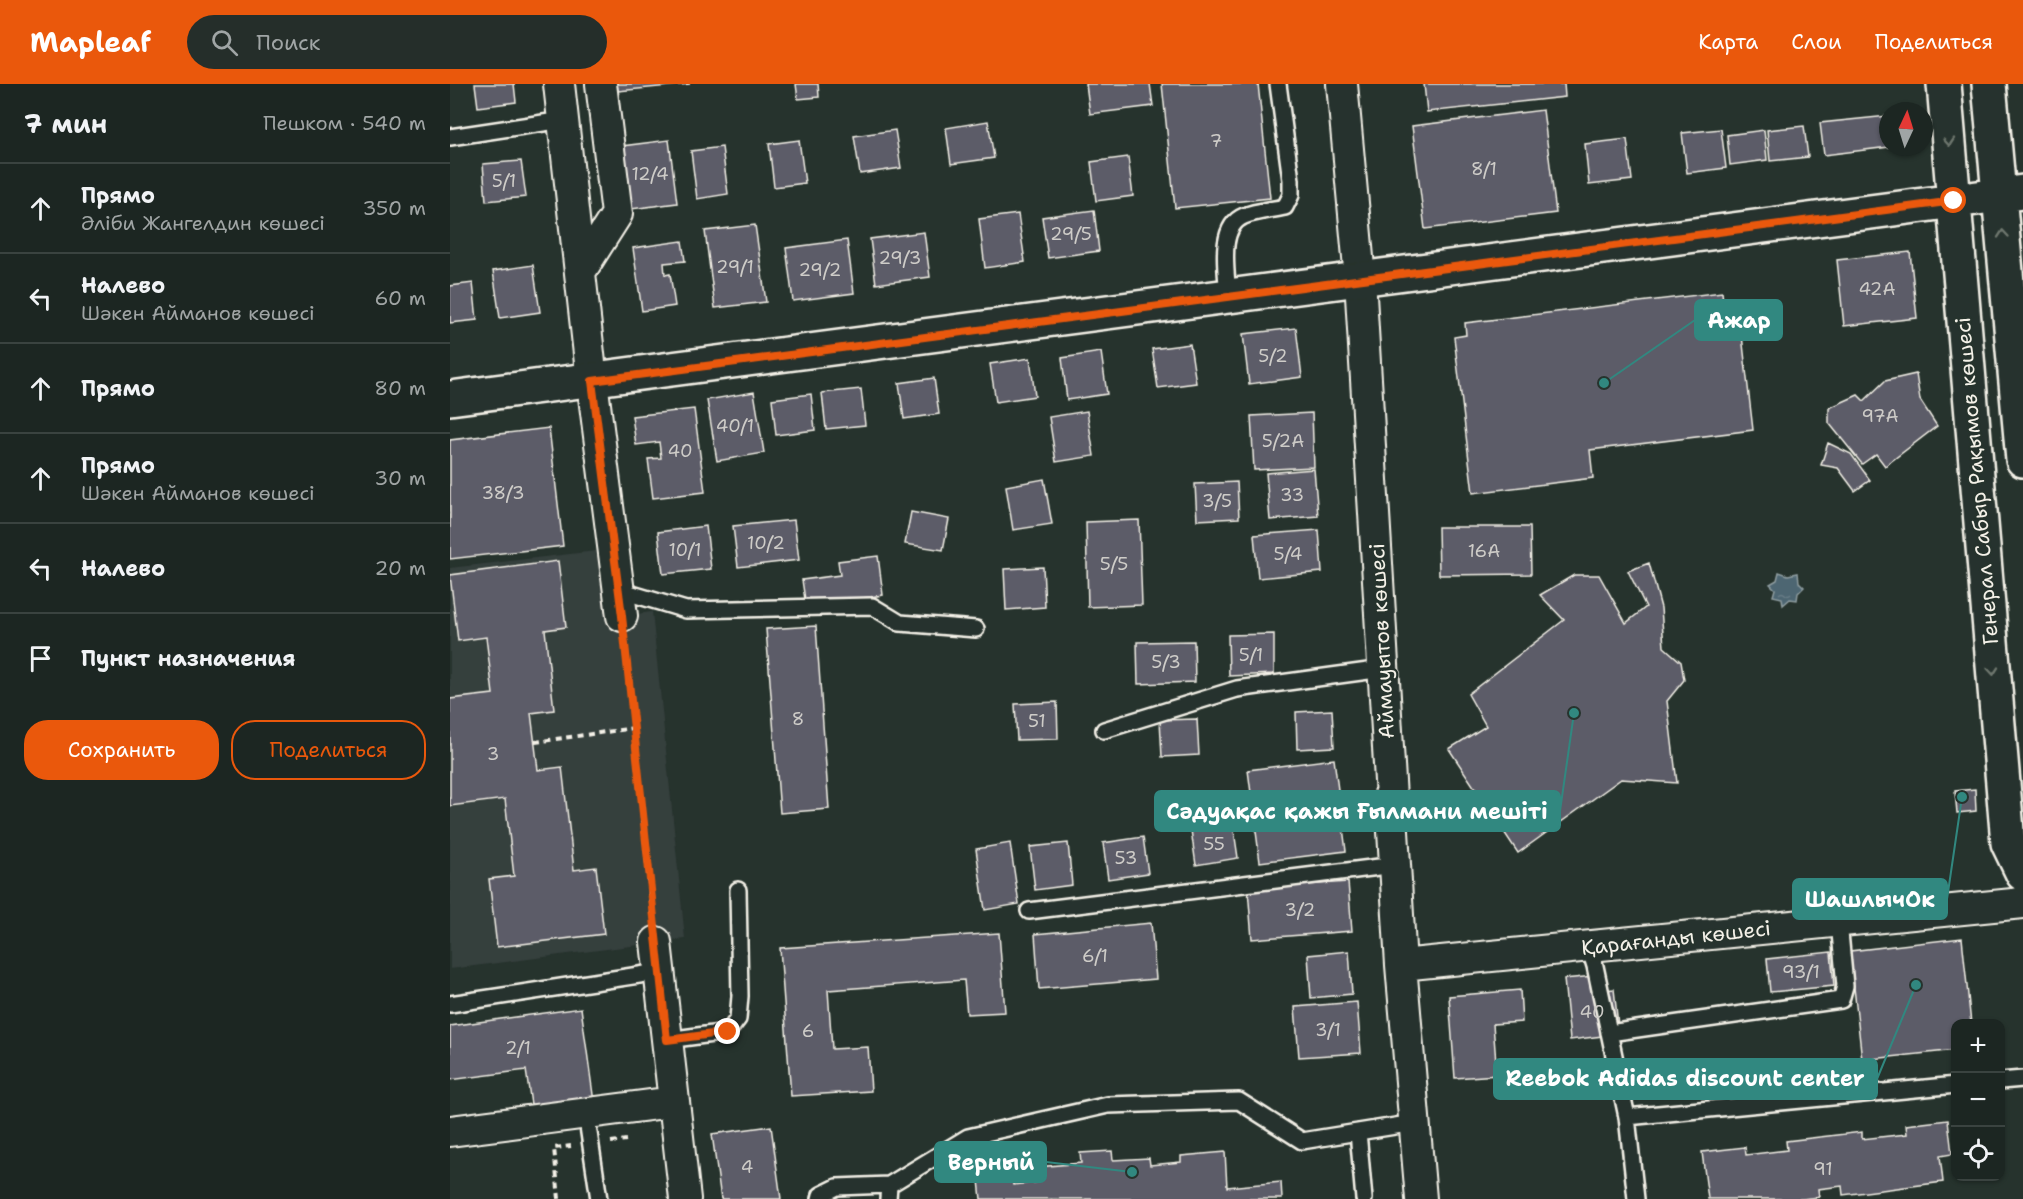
<!DOCTYPE html>
<html lang="ru">
<meta charset="utf-8">
<style>
:root{--surface:#1c2622;--page:#252e2a;--text:#f1f3f6;--muted:#a0a5a5;--line:#3a4340;--accent:#ea580c}
body{margin:0;font-family:"Shantell Sans",sans-serif;background:var(--page);color:var(--text)}
.controls{position:absolute;right:18px;bottom:18px;display:grid;overflow:hidden;border-radius:12px;box-shadow:0 2px 4px #0004}
.controls button{width:54px;height:54px;display:grid;place-items:center;padding:0;border:0;border-bottom:2px solid var(--line);background:var(--surface);color:var(--text);font:30px sans-serif}
.compass{position:absolute;left:1429px;top:18px;width:54px;height:54px;border-radius:50%;background:var(--surface);box-shadow:0 2px 4px #0004;rotate:4deg}
.stop{position:absolute;width:18px;height:18px;margin:-14px;border:4px solid #ea580c;border-radius:50%;background:#fff}
.stop.end{background:#ea580c;border-color:#fff;box-shadow:0 2px 6px #0008}
.list{margin:0;padding:0;list-style:none}
h2{display:flex;justify-content:space-between;align-items:center;height:78px;margin:0;padding:0 24px;font-size:26px}
h2 small{font-size:20px;font-weight:400;color:var(--muted)}
.list li{display:grid;grid-template-columns:39px 1fr auto;gap:18px;align-items:center;box-sizing:border-box;height:90px;padding:0 24px;border-top:2px solid var(--line)}
.list b{display:block;font-size:22px;white-space:nowrap}
.list p{margin:0;font-size:20px;white-space:nowrap;color:var(--muted)}
.list em{font-size:20px;font-style:normal;color:var(--muted)}
.actions{display:flex;gap:12px;padding:18px 24px}
.actions a{flex:1;padding:14px 0;border:2px solid var(--accent);border-radius:24px;text-align:center;font-size:21px;color:var(--accent)}
.actions .main{background:var(--accent);color:#fff}
.icon{flex:none;width:33px;height:33px;fill:none;stroke:currentColor;stroke-width:2;stroke-linecap:round;stroke-linejoin:round}
.map{position:relative;flex:none;width:1573px;height:1115px;overflow:hidden}
header{display:flex;align-items:center;gap:36px;box-sizing:border-box;height:84px;padding:0 30px;background:var(--accent);color:#fff}
header strong{font-size:28px}
nav{display:flex;gap:33px;margin-inline-start:auto;font-size:21px}
.search{width:420px;height:54px;background:var(--page);display:flex;align-items:center;gap:15px;box-sizing:border-box;padding:0 21px;border-radius:33px;color:var(--muted);font-size:22px}
main{display:flex}
aside{flex:1;background:var(--surface)}
.map>svg:first-child{display:block}
.built{fill:#363f3e}
.water{fill:url(#water-ripples);stroke:#909ea1;stroke-width:1.5}
.building{fill:#5c5b67;stroke:#f4f1e8;stroke-width:1.5}
.lines{fill:none;stroke-linecap:round;stroke-linejoin:round}
.lane-casing{stroke:#f4f1e8;stroke-width:20}
.street-casing{stroke:#f4f1e8;stroke-width:34}
.secondary-casing{stroke:#f4f1e8;stroke-width:38}
.path{stroke:#f4f1e8;stroke-width:4;stroke-dasharray:6 4.5;stroke-linecap:butt}
.lane{stroke:#26332d;stroke-width:15}
.street{stroke:#26332d;stroke-width:30}
.secondary{stroke:#26332d;stroke-width:33}
.oneway{stroke:#6e766e}
.route{stroke:#ea580c;stroke-width:8}
.labels{text-anchor:middle;dominant-baseline:central;stroke-width:4.5;stroke-linejoin:round;paint-order:stroke}
.number-label{font-size:18px;fill:#ceccc8}
.street-label{font-size:21px;fill:#f4f1e8;stroke:#26332d}
.leader{fill:none;stroke:#318880;stroke-width:2}
.callout-dot{fill:#318880;stroke:#26332d;stroke-width:2}
.callout{fill:#318880;stroke:#318880;stroke-width:2}
.callout-label{font-size:22px;text-anchor:middle;font-weight:bold;fill:#fff}
</style>
<header>
<strong>Mapleaf</strong>
<div class="search"><svg class="icon" aria-label="search" viewBox="0 0 24 24"><circle cx="10" cy="10" r="6"/><path d="M15 15l6 6"/></svg>Поиск</div>
<nav><a>Карта</a><a>Слои</a><a>Поделиться</a></nav>
</header>
<main>
<aside>
<h2>7 мин<small>Пешком · 540 m</small></h2>
<ul class="list">
<li><svg class="icon" aria-label="ahead" viewBox="0 0 24 24"><path d="M12 20V5M6 11l6-6 6 6"/></svg><div><b>Прямо</b><p>Әліби Жангелдин көшесі</p></div><em>350 m</em></li>
<li><svg class="icon" aria-label="left" viewBox="0 0 24 24"><path d="M17 20v-9H6M10 6l-5 5 5 5"/></svg><div><b>Налево</b><p>Шәкен Айманов көшесі</p></div><em>60 m</em></li>
<li><svg class="icon" aria-label="ahead" viewBox="0 0 24 24"><path d="M12 20V5M6 11l6-6 6 6"/></svg><div><b>Прямо</b></div><em>80 m</em></li>
<li><svg class="icon" aria-label="ahead" viewBox="0 0 24 24"><path d="M12 20V5M6 11l6-6 6 6"/></svg><div><b>Прямо</b><p>Шәкен Айманов көшесі</p></div><em>30 m</em></li>
<li><svg class="icon" aria-label="left" viewBox="0 0 24 24"><path d="M17 20v-9H6M10 6l-5 5 5 5"/></svg><div><b>Налево</b></div><em>20 m</em></li>
<li><svg class="icon" aria-label="arrive" viewBox="0 0 24 24"><path d="M6 21V4h12l-3 4 3 4H6"/></svg><div><b>Пункт назначения</b></div></li>
</ul>
<div class="actions"><a class="main">Сохранить</a><a>Поделиться</a></div>
</aside>
<div class="map">
<svg width="1573" height="1115" viewBox="0 0 1573 1115">
<defs>
<pattern id="water-ripples" width="26" height="14" patternUnits="userSpaceOnUse" patternTransform="scale(1.5)"><rect width="26" height="14" fill="#4d6672"/><path d="M2 4q2-2 4 0t4 0M15 11q2-2 4 0t4 0" fill="none" stroke="#677c86"/></pattern>
</defs>
<rect width="100%" height="100%" fill="#26332d"/>
<filter id="ink" filterUnits="userSpaceOnUse"><feTurbulence type="fractalNoise" baseFrequency=".0167" numOctaves="2"/><feDisplacementMap in="SourceGraphic" scale="12" xChannelSelector="R" yChannelSelector="G"/><feConvolveMatrix kernelMatrix="1 2 1 2 8 2 1 2 1" color-interpolation-filters="sRGB"/></filter>
<g filter="url(#ink)">
<path class="built" d="M146 467 172 532 202 528 235 855 0 885V484Z"/>
<path class="water" d="M1329 488 1338 491 1348 489 1349 498 1354 503 1348 509 1347 516 1340 515 1333 521 1332 514 1323 512 1325 505 1320 500 1327 496Z"/>
<path class="building" d="M25 0H64L66 18 28 23Z
M167 0H240L168 7Z
M346 0H368L369 13 348 15Z
M636 0H700L703 22 640 30Z
M712 0H808L820 114 725 124Z
M974 0H1114L1115 13 977 28Z
M1093 26 1106 129 975 145 962 42Z
M1438 32 1439 63 1374 71 1370 39Z
M538 37 544 74 501 80 496 44Z
M1354 42 1358 73 1320 77 1317 46Z
M1271 45 1276 84 1237 89 1232 49Z
M445 46 451 84 410 90 404 52Z
M1314 46 1317 76 1280 81 1277 51Z
M1177 55 1182 96 1139 101 1135 60Z
M219 56 227 119 181 125 172 62Z
M349 56 355 99 324 103 319 60Z
M272 63 278 110 247 115 241 67Z
M678 73 683 112 646 117 641 78Z
M71 77 76 113 36 117 33 80Z
M644 126 649 167 598 174 592 133Z
M568 130 575 178 535 184 529 135Z
M305 141 316 218 265 224 255 147Z
M474 148 480 193 426 200 420 155Z
M397 156 404 209 343 217 336 164Z
M232 157 235 177 214 179 215 191 220 190 225 222 192 227 183 164Z
M1460 168 1467 234 1394 242 1387 176Z
M83 181 90 228 50 234 43 187Z
M23 199 27 236 0 239V202Z
M1272 208 1276 245 1291 243 1303 346 1140 366 1143 394 1023 409 1004 253 1016 251 1015 239Z
M846 244 852 293 799 300 793 250Z
M740 260 746 299 708 304 702 265Z
M651 268 657 310 617 316 612 274Z
M580 274 585 312 546 318 540 280Z
M1466 290 1470 316 1487 342 1435 382 1426 370 1412 380 1379 339V324L1408 311 1414 317 1435 297Z
M484 294 489 330 454 335 449 299Z
M411 305 415 341 376 345 372 309Z
M304 308 314 369 267 377 257 316Z
M361 310 365 346 326 351 322 315Z
M244 325 255 408 203 414 198 375 211 374 209 358 186 361 182 332Z
M637 327 644 372 606 378 599 333Z
M862 329 864 383 804 386 801 332Z
M99 344 113 462 0 475V356Z
M1378 359 1401 370 1420 396 1405 407 1388 384 1371 381Z
M864 385 868 432 820 436 816 389Z
M594 395 602 440 563 446 556 402Z
M787 398 789 434 747 436 745 400Z
M461 428 499 435 493 466 455 460Z
M344 436 349 476 288 483 283 442Z
M689 436 692 521 638 523 636 438Z
M256 442 261 485 213 490 208 448Z
M988 443H1080L1081 490 989 491Z
M869 446 872 488 808 494 804 451Z
M428 472 433 511 356 522 352 496 390 491 388 477Z
M108 477 116 543 95 546 104 626 81 629 88 686 112 683 124 786 146 783 154 850 47 863 39 795 64 792 55 715 0 722V615L43 610 36 553 8 557 0 491Z
M1199 479 1211 524 1214 563 1231 578 1234 596 1217 617 1227 699 1171 695 1068 769 999 665 1036 642 1018 610 1114 536 1090 511 1124 491H1149L1176 539 1196 523 1178 487Z
M593 483 595 523 556 526 554 485Z
M366 542 379 725 330 729 316 545Z
M824 550V590L779 592 778 551Z
M744 557 745 598 688 600 687 558Z
M607 618 608 655 567 656 565 620Z
M882 626 884 663 847 665 846 628Z
M747 635 749 671 712 673 710 636Z
M884 675 896 767 810 778 798 686Z
M1525 705 1526 727 1507 729 1505 707Z
M783 740 788 774 746 781 741 746Z
M693 753 698 789 658 795 653 759Z
M560 759 569 820 535 826 526 765Z
M618 759 622 801 585 806 580 763Z
M898 798 902 847 802 855 798 805Z
M701 839 706 895 589 905 585 850Z
M549 849 555 928 517 930 514 896 378 906 382 965 418 963 421 1007 341 1012 330 864Z
M1512 854 1521 940H1506V966L1412 976 1400 867Z
M899 867 902 910 861 914 858 871Z
M1381 868 1384 902 1320 908 1317 875Z
M1144 892 1145 907 1164 905 1169 950 1120 956 1114 895Z
M1070 906 1072 938 1043 940 1047 991 1005 994 999 912Z
M907 918 911 969 849 973 845 923Z
M131 924 144 1018 82 1027 76 986 0 996V942Z
M1498 1036 1502 1070 1490 1072 1493 1098 1393 1111 1392 1102 1368 1105 1369 1113 1352 1115H1258L1252 1068 1295 1063 1296 1071 1337 1066 1336 1057 1412 1048V1055L1457 1050 1456 1041Z
M321 1042 331 1115H271L262 1050Z
M662 1067 663 1076 699 1074 700 1081 731 1078V1072L775 1068 777 1103 831 1098 832 1115H531L529 1096 562 1094 563 1101 589 1098 587 1083 631 1079 630 1069Z"/>
<g class="lines">
<defs>
<path id="lane" d="M0 53 113 36
M778 213C777 189 767 143 794 132 806 127 822 126 835 123L841 111V96L828 0
M169 506 236 526 422 522 450 539 526 545
M654 646 787 605 933 585
M579 827 945 781
M1139 863 1145 882 1177 1033
M0 920 209 888
M1159 949 1391 916 1395 902 1389 838
M217 956 278 948 288 935 290 912 288 806
M1550 997 1573 995
M136 1029 149 1115
M908 1048 914 1115
M370 1115 371 1111 387 1103 439 1101
M438 1115 439 1101 518 1053 658 1021 789 1017 852 1057 964 1039
M1186 1115 1177 1033 1506 1001"/>
<path id="street" d="M109 0 142 297 172 532
M892 0 910 195 951 881 971 1115
M130 188 167 130 151 0
M206 858 235 1115
M951 881 1573 819
M0 1047 223 1018"/>
<path id="secondary" d="M1494 0 1558 759 1573 790
M1539 0 1573 376
M0 314 1573 108"/>
</defs>
<use href="#lane" class="lane-casing"/>
<use href="#street" class="street-casing"/>
<use href="#secondary" class="secondary-casing"/>
<path class="path" d="M175 559 184 644
M85 658 184 644 203 831
M161 1058 176 1056
M109 1115 104 1064 121 1062"/>
<use href="#lane" class="lane"/>
<use href="#street" class="street"/>
<use href="#secondary" class="secondary"/>
</g>
<defs><path id="oneway-chevron" d="M-2-3.5L2.5 0L-2 3.5" fill="none" stroke-width="1.6" stroke-linecap="round" stroke-linejoin="round" transform="scale(1.5)"/></defs>
<g class="oneway">
<use href="#oneway-chevron" transform="translate(1499 58) rotate(85)"/>
<use href="#oneway-chevron" transform="translate(1553 150) rotate(-95)"/>
<use href="#oneway-chevron" transform="translate(1543 587) rotate(85)"/>
</g>
</g>
<g class="lines" filter="url(#ink)">
<path class="route" d="M278 948 217 956 172 532 142 297 1504 117"/>
</g>
<g class="labels">
<g class="number-label">
<text x="766" y="57">7</text>
<text x="1034" y="85">8/1</text>
<text x="200" y="90">12/4</text>
<text x="54" y="97">5/1</text>
<text x="621" y="150">29/5</text>
<text x="450" y="174">29/3</text>
<text x="285" y="183">29/1</text>
<text x="370" y="186">29/2</text>
<text x="1427" y="205">42А</text>
<text x="823" y="272">5/2</text>
<text x="1430" y="332">97А</text>
<text x="285" y="342">40/1</text>
<text x="833" y="357">5/2А</text>
<text x="230" y="367">40</text>
<text x="53" y="409">38/3</text>
<text x="842" y="411">33</text>
<text x="767" y="417">3/5</text>
<text x="316" y="459">10/2</text>
<text x="235" y="466">10/1</text>
<text x="1034" y="467">16А</text>
<text x="838" y="470">5/4</text>
<text x="664" y="480">5/5</text>
<text x="801" y="571">5/1</text>
<text x="716" y="578">5/3</text>
<text x="348" y="635">8</text>
<text x="587" y="637">51</text>
<text x="43" y="670">3</text>
<text x="764" y="760">55</text>
<text x="676" y="774">53</text>
<text x="850" y="826">3/2</text>
<text x="645" y="872">6/1</text>
<text x="1351" y="888">93/1</text>
<text x="1142" y="928">40</text>
<text x="878" y="946">3/1</text>
<text x="358" y="947">6</text>
<text x="68" y="964">2/1</text>
<text x="297" y="1083">4</text>
<text x="1373" y="1085">91</text>
</g>
<g class="street-label">
<text transform="translate(1527 397) rotate(-95)">Генерал Сабыр Рақымов көшесі</text>
<text transform="translate(932 557) rotate(-93)">Аймауытов көшесі</text>
<text transform="translate(1226 854) rotate(-6)">Қарағанды көшесі</text>
</g>
</g>
<path class="leader" d="M1154 299L1245 236M1124 629L1110 727M1512 713L1497 815M1466 901L1427 995M682 1088L596 1078"/>
<g class="callout-dot">
<circle cx="1154" cy="299" r="6"/>
<circle cx="1124" cy="629" r="6"/>
<circle cx="1512" cy="713" r="6"/>
<circle cx="1466" cy="901" r="6"/>
<circle cx="682" cy="1088" r="6"/>
</g>
<g class="callout">
<rect x="1245" y="216" width="87" height="40" rx="6"/>
<rect x="705" y="707" width="405" height="40" rx="6"/>
<rect x="1343" y="795" width="154" height="40" rx="6"/>
<rect x="1044" y="975" width="383" height="40" rx="6"/>
<rect x="485" y="1058" width="111" height="40" rx="6"/>
</g>
<g class="callout-label">
<text x="1289" y="244">Ажар</text>
<text x="907" y="735">Сәдуақас қажы Ғылмани мешіті</text>
<text x="1420" y="823">ШашлычОк</text>
<text x="1235" y="1002">Reebok Adidas discount center</text>
<text x="541" y="1086">Верный</text>
</g>
</svg>
<div class="controls">
<button>+</button>
<button>−</button>
<button><svg class="icon" aria-label="locate" viewBox="0 0 24 24"><circle cx="12" cy="12" r="6"/><path d="M12 2v4M12 18v4M2 12h4M18 12h4"/></svg></button>
</div>
<svg class="compass" viewBox="-18 -18 36 36"><path d="M0-13l5 13h-10z" fill="#e53935"/><path d="M0 13l5-13h-10z" fill="#a0a5a5"/></svg>
<div class="stop" style="left:1504px;top:117px"></div>
<div class="stop end" style="left:278px;top:948px"></div>
</div>
</main>
